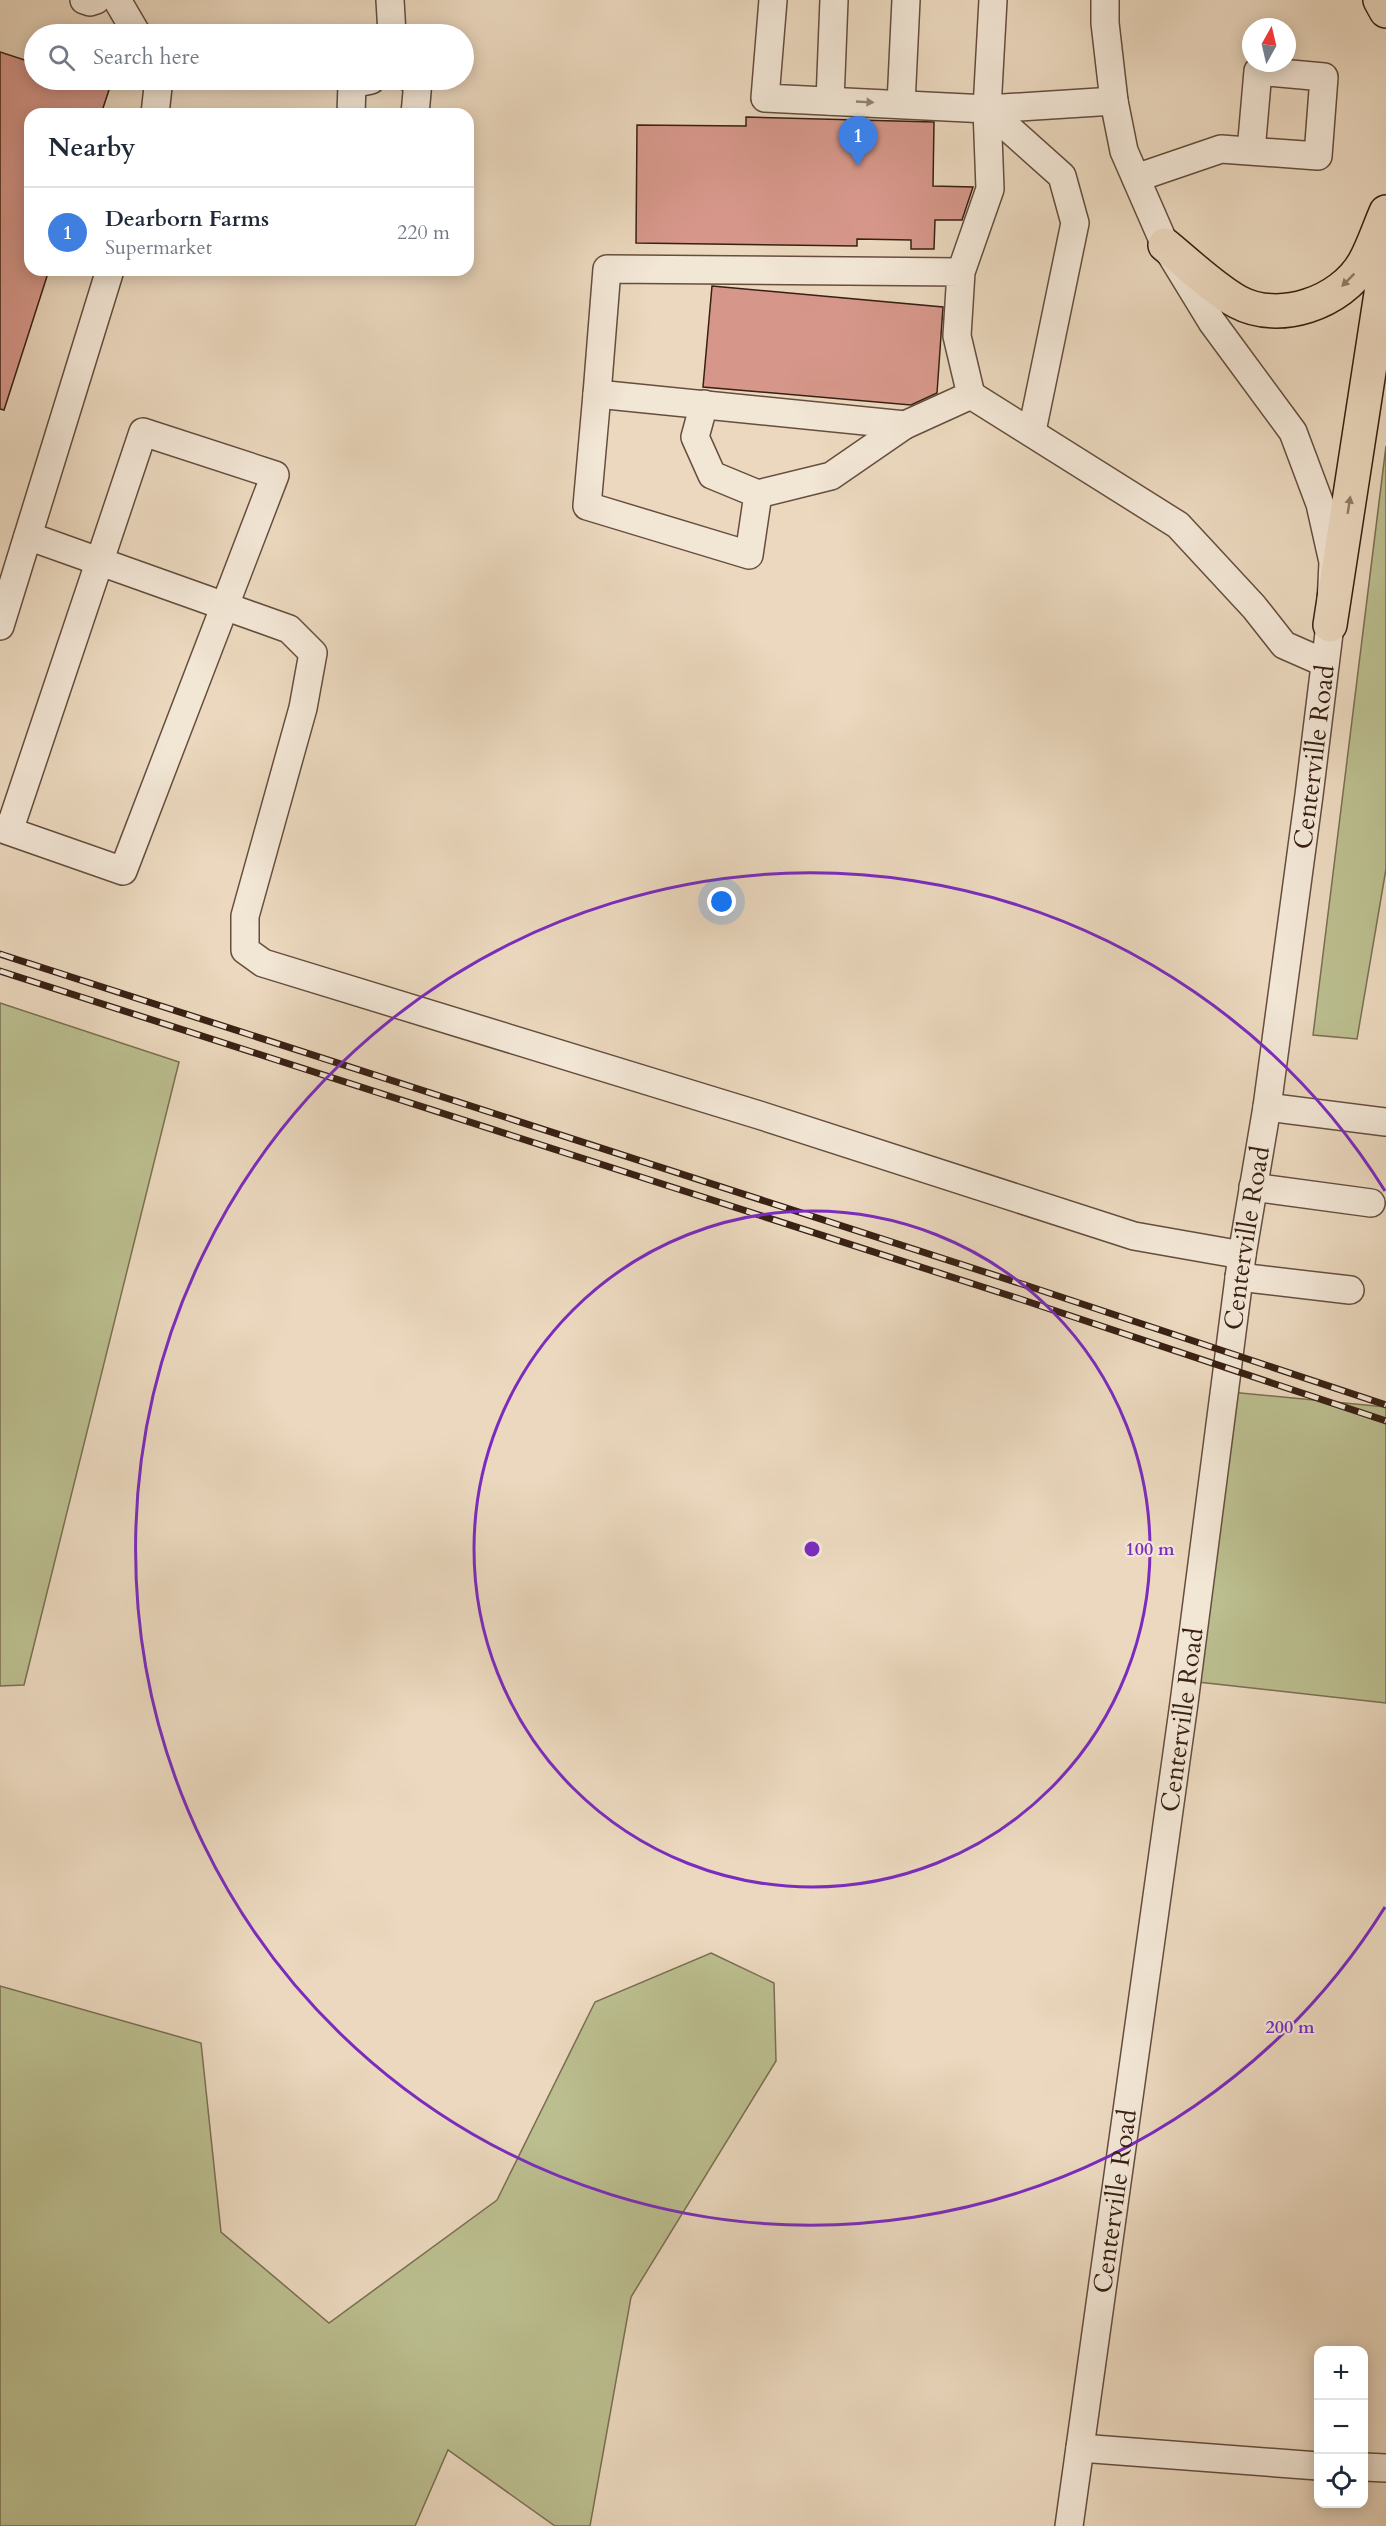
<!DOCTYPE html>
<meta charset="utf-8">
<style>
:root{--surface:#fff;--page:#f2f2f3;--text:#1f2937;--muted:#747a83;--line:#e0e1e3;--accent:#8f2418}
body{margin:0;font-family:Cardo,serif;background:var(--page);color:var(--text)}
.controls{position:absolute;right:18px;bottom:18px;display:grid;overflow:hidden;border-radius:12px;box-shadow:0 3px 15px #0003}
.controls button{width:54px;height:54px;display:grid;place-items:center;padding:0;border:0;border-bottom:2px solid var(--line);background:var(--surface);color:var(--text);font:30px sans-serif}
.compass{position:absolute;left:1242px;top:18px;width:54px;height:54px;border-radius:50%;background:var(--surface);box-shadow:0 3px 15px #0003;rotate:8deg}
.you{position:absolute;left:722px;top:902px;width:21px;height:21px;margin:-15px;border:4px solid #fff;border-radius:50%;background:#1a73e8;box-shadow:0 0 0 9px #1a73e833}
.badge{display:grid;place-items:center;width:39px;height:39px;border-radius:50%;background:var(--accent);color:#fff;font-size:20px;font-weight:700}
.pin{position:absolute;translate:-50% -50px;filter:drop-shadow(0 2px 3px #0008)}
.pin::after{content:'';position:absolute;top:32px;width:21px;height:18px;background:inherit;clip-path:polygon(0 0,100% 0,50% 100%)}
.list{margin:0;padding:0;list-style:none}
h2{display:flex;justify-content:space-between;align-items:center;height:78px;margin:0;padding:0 24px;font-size:26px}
h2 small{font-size:20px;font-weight:400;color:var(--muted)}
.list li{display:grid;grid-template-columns:39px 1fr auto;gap:18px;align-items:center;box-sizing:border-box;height:90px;padding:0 24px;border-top:2px solid var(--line)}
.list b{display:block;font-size:22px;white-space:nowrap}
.list p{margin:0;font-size:20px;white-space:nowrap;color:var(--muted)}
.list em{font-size:20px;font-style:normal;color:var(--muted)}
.icon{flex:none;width:33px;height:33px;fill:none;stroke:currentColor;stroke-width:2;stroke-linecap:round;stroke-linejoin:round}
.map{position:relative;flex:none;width:1386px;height:2526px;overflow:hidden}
.search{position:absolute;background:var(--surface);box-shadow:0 3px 15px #0003;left:24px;top:24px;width:450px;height:66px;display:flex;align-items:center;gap:15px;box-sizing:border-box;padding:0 21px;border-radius:33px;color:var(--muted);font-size:22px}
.panel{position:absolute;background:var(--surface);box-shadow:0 3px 15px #0003;left:24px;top:108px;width:450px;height:168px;border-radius:18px}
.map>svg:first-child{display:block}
.green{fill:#bbbe8f;stroke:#7a6f51;stroke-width:1.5}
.building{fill:#d6978a;stroke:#382013;stroke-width:1.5}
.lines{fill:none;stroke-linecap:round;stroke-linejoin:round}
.minor-casing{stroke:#654e3e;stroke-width:30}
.highway-casing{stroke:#382013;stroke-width:36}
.minor{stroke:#f2e6d5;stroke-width:27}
.highway{stroke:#ebd8be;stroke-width:33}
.rail-casing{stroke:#382013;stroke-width:7}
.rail{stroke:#f2e6d5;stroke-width:4.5;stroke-dasharray:14;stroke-linecap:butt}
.oneway{fill:#958374}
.oneway2{fill:#927c68}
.ring{fill:none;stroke:#7b2cbf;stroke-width:3}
.labels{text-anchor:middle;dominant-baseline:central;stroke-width:4.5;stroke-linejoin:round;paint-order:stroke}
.street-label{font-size:26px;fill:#382013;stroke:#f2e6d5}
.centre{fill:#7b2cbf;stroke:#f2e6d5;stroke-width:3}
.ring-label{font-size:18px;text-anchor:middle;font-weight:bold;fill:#7b2cbf;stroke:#f2e6d5;stroke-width:4.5;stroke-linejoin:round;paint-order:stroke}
</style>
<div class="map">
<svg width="1386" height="2526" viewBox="0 0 1386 2526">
<rect width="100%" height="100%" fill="#ebd8be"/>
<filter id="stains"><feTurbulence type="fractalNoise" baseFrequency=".00333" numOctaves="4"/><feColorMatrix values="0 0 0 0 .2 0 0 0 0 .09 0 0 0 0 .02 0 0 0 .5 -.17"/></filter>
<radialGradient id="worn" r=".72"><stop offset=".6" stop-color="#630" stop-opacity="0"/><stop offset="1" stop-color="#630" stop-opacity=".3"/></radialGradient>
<path class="green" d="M1386 446V869L1357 1039 1313 1035Z
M0 1003 179 1062 24 1685 0 1686Z
M1230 1392 1386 1407V1703L1189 1681Z
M711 1953 774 1983 776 2061 631 2297 590 2526H555L448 2450 415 2526H0V1986L201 2043 221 2232 329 2323 497 2200 595 2002Z"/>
<path class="building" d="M0 52 34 63V80H85L110 87 101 114H30V270H49L4 410 0 409Z
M746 117 934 122 933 186 973 187 962 220H935L934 249H911V240L857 239V246L636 243 637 125 746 126Z
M712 286 943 307 937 393 911 405 703 387Z"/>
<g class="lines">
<defs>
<g id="minor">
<path d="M84 0 90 2 96 0"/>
<path d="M117 0 137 34"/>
<path d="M390 0 392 34"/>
<path d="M773 0 765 98 987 109 1062 176 1075 223 1032 431"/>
<path d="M412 80 418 81 415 114"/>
<path d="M830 101 834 0"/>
<path d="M901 104 906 0"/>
<path d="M987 109 993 0"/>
<path d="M155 114 158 87 156 80"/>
<path d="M351 114 352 84 371 80"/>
<path d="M1136 178 1221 149 1318 156 1324 77 1258 71 1251 151"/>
<path d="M961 272 957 336 971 395 905 425 597 394 607 269 961 272 990 189 987 109 1114 101"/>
<path d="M597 394 587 506 749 555 758 494 712 475 695 437 704 404"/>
<path d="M971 395 1178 525 1254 607 1284 645 1325 663"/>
<path d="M758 494 831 476 905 425"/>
<path d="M28 536 289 629 313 653 303 708 245 916V950L263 963 759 1115 1134 1236 1242 1255"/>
<path d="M0 626 110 270"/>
<path d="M0 828 123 871 275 475 143 432 9 831"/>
<path d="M1267 1107 1386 1122"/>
<path d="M1253 1187 1371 1203"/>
<path d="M1239 1277 1350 1290"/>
<path d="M1080 2448 1318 2466"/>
<path d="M1364 2467 1386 2468"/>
<path id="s1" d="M1069 2526 1184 1703 1242 1255 1267 1107 1309 795 1330 625 1333 562 1320 504 1293 432 1212 322 1165 245 1124 151 1114 101 1105 23V0"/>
</g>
<path id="highway" d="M1380 0 1386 11
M1165 245C1186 262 1214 289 1238 302 1279 324 1341 303 1364 263 1373 247 1379 228 1386 212
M1330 625 1386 261"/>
</defs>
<use href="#minor" class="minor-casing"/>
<use href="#highway" class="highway-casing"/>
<use href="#minor" class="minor"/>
<use href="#highway" class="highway"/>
<defs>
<path id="rail" d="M0 954 1025 1285 1386 1405
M0 971 1020 1299 1386 1421"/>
</defs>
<use href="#rail" class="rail-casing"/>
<use href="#rail" class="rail"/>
</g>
<defs><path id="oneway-solid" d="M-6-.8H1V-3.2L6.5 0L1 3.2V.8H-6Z" transform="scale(1.5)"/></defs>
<use class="oneway" href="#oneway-solid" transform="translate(865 102) rotate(3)"/>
<g class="oneway2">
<use href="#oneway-solid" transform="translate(1348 280) rotate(135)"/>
<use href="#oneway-solid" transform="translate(1349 505) rotate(-81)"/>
</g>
<g class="ring">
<circle cx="812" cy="1549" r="338"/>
<path d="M1385 1907A676 676 0 1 1 1385 1191"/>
</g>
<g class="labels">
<g class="street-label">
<text stroke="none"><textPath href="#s1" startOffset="1786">Centerville Road</textPath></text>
<text stroke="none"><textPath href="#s1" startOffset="1300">Centerville Road</textPath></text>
<text stroke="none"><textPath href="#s1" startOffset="814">Centerville Road</textPath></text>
<text stroke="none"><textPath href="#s1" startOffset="328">Centerville Road</textPath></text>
</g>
</g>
<circle cx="812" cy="1549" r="9" class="centre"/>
<g class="ring-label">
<text x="1150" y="1555">100 m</text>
<text x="1290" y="2033">200 m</text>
</g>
<rect width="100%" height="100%" filter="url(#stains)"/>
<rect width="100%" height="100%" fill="url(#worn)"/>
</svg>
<div class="controls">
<button>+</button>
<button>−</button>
<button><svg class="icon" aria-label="locate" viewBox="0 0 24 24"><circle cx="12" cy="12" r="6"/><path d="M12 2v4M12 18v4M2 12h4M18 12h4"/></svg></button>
</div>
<svg class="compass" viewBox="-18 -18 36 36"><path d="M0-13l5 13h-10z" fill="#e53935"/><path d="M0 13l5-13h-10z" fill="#747a83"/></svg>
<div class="you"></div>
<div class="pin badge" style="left:858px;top:166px;background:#3f7fe0">1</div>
<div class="search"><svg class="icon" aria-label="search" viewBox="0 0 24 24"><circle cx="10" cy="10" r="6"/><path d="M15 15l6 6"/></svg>Search here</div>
<section class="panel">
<h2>Nearby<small></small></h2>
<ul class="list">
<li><span class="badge" style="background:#3f7fe0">1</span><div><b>Dearborn Farms</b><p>Supermarket</p></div><em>220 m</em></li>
</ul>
</section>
</div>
